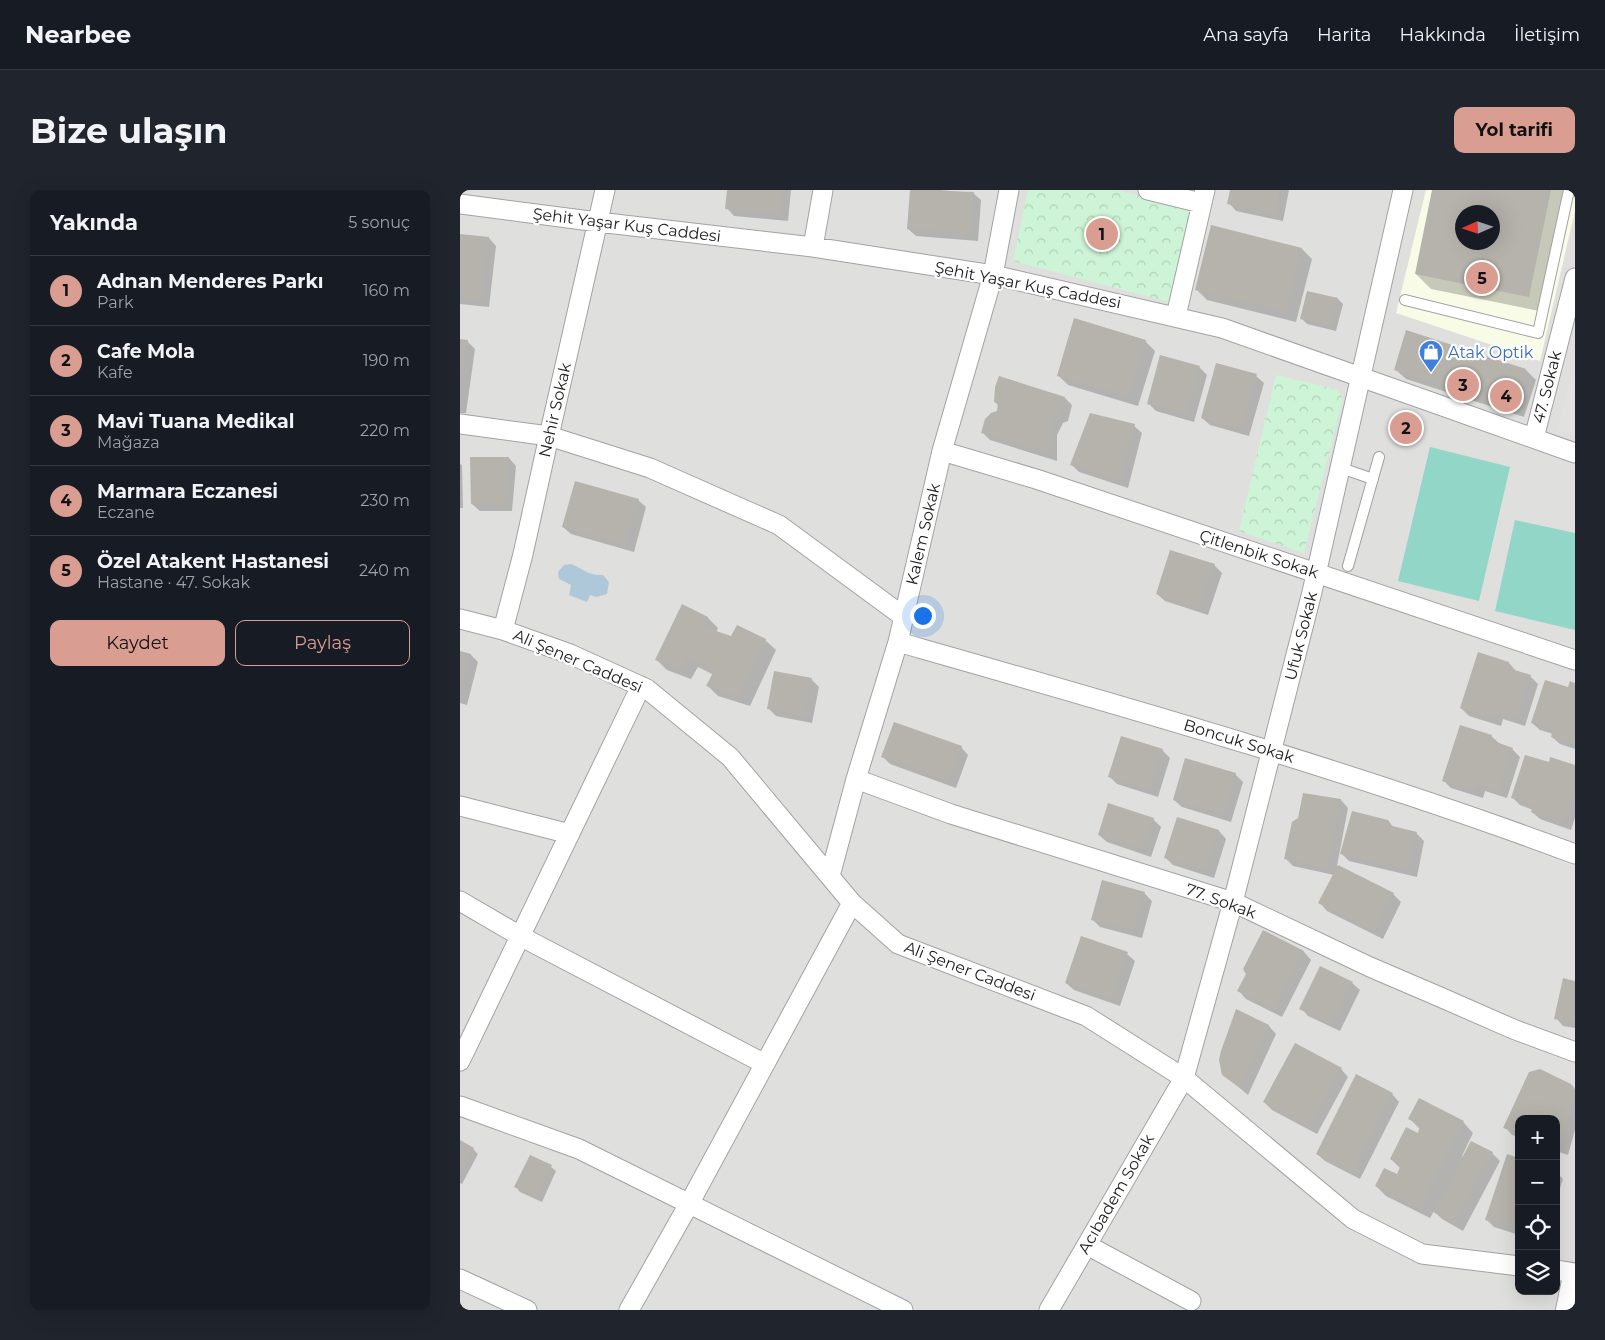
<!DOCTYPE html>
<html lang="tr">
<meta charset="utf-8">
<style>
:root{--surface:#171b24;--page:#20242c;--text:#f1f3f6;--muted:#9ea1a6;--line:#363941;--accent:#d99d92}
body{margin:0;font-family:Montserrat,sans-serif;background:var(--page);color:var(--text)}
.controls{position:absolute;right:15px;bottom:15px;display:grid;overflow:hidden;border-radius:10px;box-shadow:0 5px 20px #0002}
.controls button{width:45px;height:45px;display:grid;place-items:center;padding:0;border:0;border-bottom:1px solid var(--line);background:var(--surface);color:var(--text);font:25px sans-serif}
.compass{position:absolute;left:995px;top:15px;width:45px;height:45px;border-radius:50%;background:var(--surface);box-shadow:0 5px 20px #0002;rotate:267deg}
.you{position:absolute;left:462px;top:425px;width:18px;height:18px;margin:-12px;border:4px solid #fff;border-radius:50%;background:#1a73e8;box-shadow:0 0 0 8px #1a73e833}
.badge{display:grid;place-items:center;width:32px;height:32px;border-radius:50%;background:var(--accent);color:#111;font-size:16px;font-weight:700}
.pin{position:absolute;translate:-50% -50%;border:2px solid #fff;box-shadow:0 1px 5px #0006}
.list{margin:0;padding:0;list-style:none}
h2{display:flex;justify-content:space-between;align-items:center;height:65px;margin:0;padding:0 20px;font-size:21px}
h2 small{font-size:16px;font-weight:400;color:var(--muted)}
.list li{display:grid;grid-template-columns:32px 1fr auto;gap:15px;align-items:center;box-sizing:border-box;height:70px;padding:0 20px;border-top:1px solid var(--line)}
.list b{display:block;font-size:19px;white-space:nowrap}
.list p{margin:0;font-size:16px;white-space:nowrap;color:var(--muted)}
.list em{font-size:16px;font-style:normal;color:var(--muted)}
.actions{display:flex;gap:10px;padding:15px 20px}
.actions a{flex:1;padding:11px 0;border:1px solid var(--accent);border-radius:10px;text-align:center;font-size:18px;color:var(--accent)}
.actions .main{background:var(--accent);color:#111}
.icon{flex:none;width:28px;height:28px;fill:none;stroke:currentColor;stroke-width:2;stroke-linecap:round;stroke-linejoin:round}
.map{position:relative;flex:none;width:1115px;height:1120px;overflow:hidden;border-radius:10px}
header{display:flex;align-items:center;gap:30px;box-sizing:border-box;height:70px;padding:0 25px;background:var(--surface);border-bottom:1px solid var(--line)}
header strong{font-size:24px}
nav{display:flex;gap:28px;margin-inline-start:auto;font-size:18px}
.intro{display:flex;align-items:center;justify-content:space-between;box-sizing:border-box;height:120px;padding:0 30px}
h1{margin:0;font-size:35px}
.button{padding:12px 22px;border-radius:10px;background:var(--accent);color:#111;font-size:18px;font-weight:700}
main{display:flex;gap:30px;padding:0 30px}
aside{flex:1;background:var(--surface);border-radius:10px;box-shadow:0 5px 20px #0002}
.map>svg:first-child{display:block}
.residential{fill:#dfdfde;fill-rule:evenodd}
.education{fill:#f8fce7;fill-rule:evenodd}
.park{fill:url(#park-crowns)}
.pitch{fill:#91d6c7}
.parking{fill:#e1e1e1}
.water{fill:#afc8d9}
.shadow{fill:#0003;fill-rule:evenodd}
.building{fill:#b6b2ac;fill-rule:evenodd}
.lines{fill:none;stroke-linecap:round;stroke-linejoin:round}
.service-casing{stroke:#a2a2a2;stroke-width:12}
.minor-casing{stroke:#a2a2a2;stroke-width:21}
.tertiary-casing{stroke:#a2a2a2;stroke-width:26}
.service{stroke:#fff;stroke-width:10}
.minor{stroke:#fff;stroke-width:19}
.tertiary{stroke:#fff;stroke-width:24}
.labels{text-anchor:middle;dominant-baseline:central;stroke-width:4.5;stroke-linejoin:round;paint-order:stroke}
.street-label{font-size:16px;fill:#212121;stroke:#fff}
.shop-label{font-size:16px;fill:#366cbe;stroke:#fff;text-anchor:start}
</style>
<header>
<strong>Nearbee</strong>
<nav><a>Ana sayfa</a><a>Harita</a><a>Hakkında</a><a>İletişim</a></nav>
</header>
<div class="intro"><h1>Bize ulaşın</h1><a class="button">Yol tarifi</a></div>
<main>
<aside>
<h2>Yakında<small>5 sonuç</small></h2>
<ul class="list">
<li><span class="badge">1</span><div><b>Adnan Menderes Parkı</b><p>Park</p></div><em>160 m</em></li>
<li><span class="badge">2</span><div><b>Cafe Mola</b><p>Kafe</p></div><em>190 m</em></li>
<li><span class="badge">3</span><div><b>Mavi Tuana Medikal</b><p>Mağaza</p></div><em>220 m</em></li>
<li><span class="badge">4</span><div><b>Marmara Eczanesi</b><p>Eczane</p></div><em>230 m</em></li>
<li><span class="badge">5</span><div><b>Özel Atakent Hastanesi</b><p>Hastane · 47. Sokak</p></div><em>240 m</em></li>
</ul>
<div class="actions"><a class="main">Kaydet</a><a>Paylaş</a></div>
</aside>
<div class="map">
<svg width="1115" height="1120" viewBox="0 0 1115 1120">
<defs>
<pattern id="park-crowns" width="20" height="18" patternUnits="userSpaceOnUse" patternTransform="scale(1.25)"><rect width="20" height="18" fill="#cdf4d6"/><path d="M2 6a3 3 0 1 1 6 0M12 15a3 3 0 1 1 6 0" fill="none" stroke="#b0d1b7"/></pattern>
</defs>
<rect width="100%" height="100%" fill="#f1efe9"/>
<path class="residential" d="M0 0H1115V1120H0ZM1002 22H1032V52H1002ZM1059 929H1096V1101H1059Z"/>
<path class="education" d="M966 0H1115V21L1080 171 936 123ZM1002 22H1032V52H1002Z"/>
<path class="park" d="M568 0H656L732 18 709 112 553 71Z
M816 185 876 199 883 208 844 363 779 341Z"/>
<path class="pitch" d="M970 257 1050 277 1019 411 938 391Z
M1055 330 1115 343V440L1035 421Z"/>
<path class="parking" d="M1113 184H1115V246L1097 240Z"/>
<path class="water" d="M111 374C124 379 128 386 143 385L149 392 147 404 136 407 130 405 127 412 109 405 111 395 99 389 98 382 104 375Z"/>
<path class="shadow" d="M268 0H331L328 31 274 26 267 18Z
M451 0H480L513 3 521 10 518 51 456 46 448 39Z
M771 0H829L823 31 776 21 769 13Z
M973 0H1109L1084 122 971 99 956 84ZM1002 22H1032V52H1002Z
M0 45 29 48 36 56 29 117 0 114Z
M842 59 852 69 836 132 747 110 737 100Z
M848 102 878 109 883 114 876 141 847 134 842 129Z
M0 150 7 151 15 159 6 223H0Z
M685 151 695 161 678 216 608 195 598 185Z
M739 177 747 185 734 232 696 221 688 213Z
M935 179 1066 180 1076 190 1064 227 946 189Z
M796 186 804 193 789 246 750 235 742 228Z
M605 208 612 215 608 231 603 233 597 245V271L530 250 523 243 538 222 539 216 535 212Z
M674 236 682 243 668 298 619 282 612 275Z
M49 268 56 276 52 321H20L12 314Z
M0 274 2 275 3 318H0Z
M178 310 186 317 174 362 111 344 103 337Z
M754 375 762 383 748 425 705 411 697 404Z
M222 416 248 428 258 438 256 442 272 448 305 450 316 460 290 516 258 506 248 496 254 485 238 477 231 489 207 480 197 470Z
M0 462 11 465 18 472 7 515 0 513Z
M1049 473 1056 481 1070 486 1078 494 1065 536 1043 529 1041 536 1009 526 1001 518Z
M352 490 359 497 352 533 316 526 308 518Z
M1115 494V559L1100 554 1092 547 1093 544 1080 540 1072 533Z
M1031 546 1039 553 1052 559 1060 567 1047 608 1025 601 1023 608 991 598 984 591Z
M501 557 508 565 496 598 430 574 423 567Z
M702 560 710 568 698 607 657 594 650 587Z
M1089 574 1115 576V628L1111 640 1080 629 1072 622 1073 620 1060 615 1053 608Z
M775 584 783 592 771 632 722 617 714 610Z
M881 610 888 618 877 676 933 704 941 712 923 749 867 721 860 713 874 685 833 676 825 668Z
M693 629 701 637 691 667 647 652 639 645Z
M928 631 934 638 956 643 964 651 957 687 889 671 882 664Z
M759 641 766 649 754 688 713 675 706 668Z
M684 703 692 711 682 748 640 737 632 729Z
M803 742 844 762 851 770 822 827 786 809 779 801 787 784Z
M667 764 675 771 660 816 614 800 606 793Z
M1115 792V838L1103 836 1096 828Z
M892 793 900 800 880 841 848 826 841 818Z
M777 821 809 836 816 844 788 905 763 884Z
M881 879 888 887 857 944 812 920 804 912Z
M1070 883 1115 900V940L1108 965 1096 961V929H1059V947L1052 945 1045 937Z
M932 904 939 912 900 989 865 971 857 964Z
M950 929 1003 932 1013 943 1002 966 1004 967 1011 952 1032 963 1040 971 1003 1041 982 1029 974 1021 970 1028 926 1006 916 996 937 986 941 979 931 969 959 944 960 939Z
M0 952 13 959 18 964 2 994 0 993Z
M71 966 91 977 96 981 82 1012 60 1002 56 997Z
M1059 969V1045L1034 1037 1027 1030Z
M1096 982 1103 989 1096 1011Z"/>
<path class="building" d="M267 0H323L320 24 265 19Z
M450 0 514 2 510 44 447 39Z
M770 0H820L815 24 767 14Z
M972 0H1091L1069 107 955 84ZM1002 22H1032V52H1002Z
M751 35 842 58 826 122 735 100Z
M0 44 29 47 22 111 0 108Z
M847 101 878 108 872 137 840 129Z
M614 128 686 150 668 207 597 186Z
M946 140 1066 179 1054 218 934 180Z
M0 149 8 150 1 200 0 199Z
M700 165 740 176 727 225 687 214Z
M756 173 797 184 781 240 741 228Z
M539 186 605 207 601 223 595 226 590 237V264L521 243 525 229 531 223 537 221 538 213 534 212 535 197Z
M630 223 675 234 661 291 610 275Z
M10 267H49L45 314H11Z
M115 291 179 309 166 355 102 337Z
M710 360 755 374 740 419 696 404Z
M222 414 248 427 244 437 271 446 277 435 306 449 280 507 246 496 254 481 228 467 221 480 195 470Z
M0 461 11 464 1 503H0Z
M1018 462 1049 472 1048 478 1071 485 1057 529 1035 522 1033 529 1000 518Z
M314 481 352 488 345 526 307 519Z
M1085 490 1108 497 1110 491 1115 493V555L1091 547 1093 540 1071 533Z
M434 532 502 556 489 592 421 567Z
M1000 535 1032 545 1030 550 1053 558 1039 602 1018 595 1015 601 982 591Z
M661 546 703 559 690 600 648 587Z
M1065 565 1089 572 1090 567 1115 575V598L1104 633 1071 622 1073 615 1051 608Z
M725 568 776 583 763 625 713 610Z
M843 603 881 609 868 679 824 669 832 632 838 628Z
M648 613 694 628 684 660 638 645Z
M892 621 928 630 932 636 957 642 949 680 880 664Z
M717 627 759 640 746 681 704 668Z
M878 675 934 703 915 742 858 713Z
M642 690 685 702 674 741 631 730Z
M803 740 844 761 815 820 777 801 786 784 783 779Z
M621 746 668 762 652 809 605 793Z
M860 776 893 792 872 835 839 819Z
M1103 788 1115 791V833L1094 829Z
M776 819 809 835 780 898 762 885 759 870 761 861Z
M835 853 882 878 849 938 803 912Z
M1080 879 1111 894 1115 899V907L1100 958 1096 957V929H1059V943L1043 938 1069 882Z
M896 884 933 903 892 983 856 964Z
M959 908 1004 931 960 1019 915 996 924 978 937 984 941 975 930 969 946 937 958 943 960 935 948 929Z
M0 950 14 958 0 984Z
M1011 951 1033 962 995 1034 973 1022Z
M1047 964 1059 968V1041L1025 1030Z
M70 965 92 975 77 1008 54 997Z"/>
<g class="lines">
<defs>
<path id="service" d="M945 110 1078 143 1109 0
M881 278 913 289
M888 376 919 267"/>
<path id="minor" d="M688 0 741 13
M0 14 138 32 353 57 533 85 762 138 1115 263
M353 57 363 0
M716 126 745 0
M0 234 89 246 190 278 319 335 444 427
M1074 248 1115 88
M482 261 576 289 1115 470
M0 429 43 440 110 464 187 499 270 567 392 713 438 754 626 826 724 888 893 1029 962 1064 1059 1076
M43 440 63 364 89 246 145 0
M438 452C666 517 893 581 1115 664
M396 589 491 624 773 712 910 777 980 807 1053 839 1115 862
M0 616 110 644
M370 686 396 589 438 452 482 261 533 85 549 0
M0 711 60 746 305 874
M0 871 181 496
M0 916 119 959 443 1120
M627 1055 731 1111
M1096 1080 1115 1083
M0 1089 67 1120
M169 1120 229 1014 392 713
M589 1120 724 888 773 712 852 402 943 0"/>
<path id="tertiary" d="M1108 1120 1115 1086"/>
</defs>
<use href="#service" class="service-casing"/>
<use href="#minor" class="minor-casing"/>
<use href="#tertiary" class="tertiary-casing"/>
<use href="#service" class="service"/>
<use href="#minor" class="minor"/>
<use href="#tertiary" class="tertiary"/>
</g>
<defs>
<symbol id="shop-pin" viewBox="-11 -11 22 30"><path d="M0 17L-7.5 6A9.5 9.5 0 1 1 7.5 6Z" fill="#3f7fe0" stroke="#fff"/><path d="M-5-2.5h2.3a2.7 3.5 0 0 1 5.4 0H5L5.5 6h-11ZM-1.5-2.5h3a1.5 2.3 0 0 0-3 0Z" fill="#fff"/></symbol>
</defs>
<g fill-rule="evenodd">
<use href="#shop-pin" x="957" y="148" width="28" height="38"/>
</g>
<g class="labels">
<g class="street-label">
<text transform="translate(167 35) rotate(7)">Şehit Yaşar Kuş Caddesi</text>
<text transform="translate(568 95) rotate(11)">Şehit Yaşar Kuş Caddesi</text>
<text transform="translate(1087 197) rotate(-76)">47. Sokak</text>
<text transform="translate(95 220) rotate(-77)">Nehir Sokak</text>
<text transform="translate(463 344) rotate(-77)">Kalem Sokak</text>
<text transform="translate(799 364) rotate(18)">Çitlenbik Sokak</text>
<text transform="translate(841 446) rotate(-76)">Ufuk Sokak</text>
<text transform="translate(118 471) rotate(23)">Ali Şener Caddesi</text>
<text transform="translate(779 551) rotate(17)">Boncuk Sokak</text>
<text transform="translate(761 711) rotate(20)">77. Sokak</text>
<text transform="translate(510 781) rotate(21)">Ali Şener Caddesi</text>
<text transform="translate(656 1004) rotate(-60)">Acıbadem Sokak</text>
</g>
<g class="shop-label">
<text x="988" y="162">Atak Optik</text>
</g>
</g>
</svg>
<div class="controls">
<button>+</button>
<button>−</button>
<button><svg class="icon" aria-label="locate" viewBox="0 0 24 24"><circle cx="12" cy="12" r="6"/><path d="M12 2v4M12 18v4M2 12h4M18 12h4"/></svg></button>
<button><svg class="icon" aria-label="layers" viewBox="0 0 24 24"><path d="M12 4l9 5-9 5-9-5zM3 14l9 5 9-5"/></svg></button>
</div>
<svg class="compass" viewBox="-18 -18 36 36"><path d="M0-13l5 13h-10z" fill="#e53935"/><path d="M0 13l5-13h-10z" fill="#9ea1a6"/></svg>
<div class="you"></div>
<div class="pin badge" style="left:642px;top:44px">1</div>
<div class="pin badge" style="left:946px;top:238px">2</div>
<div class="pin badge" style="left:1003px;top:195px">3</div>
<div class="pin badge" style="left:1046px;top:206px">4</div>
<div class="pin badge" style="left:1022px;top:88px">5</div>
</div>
</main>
